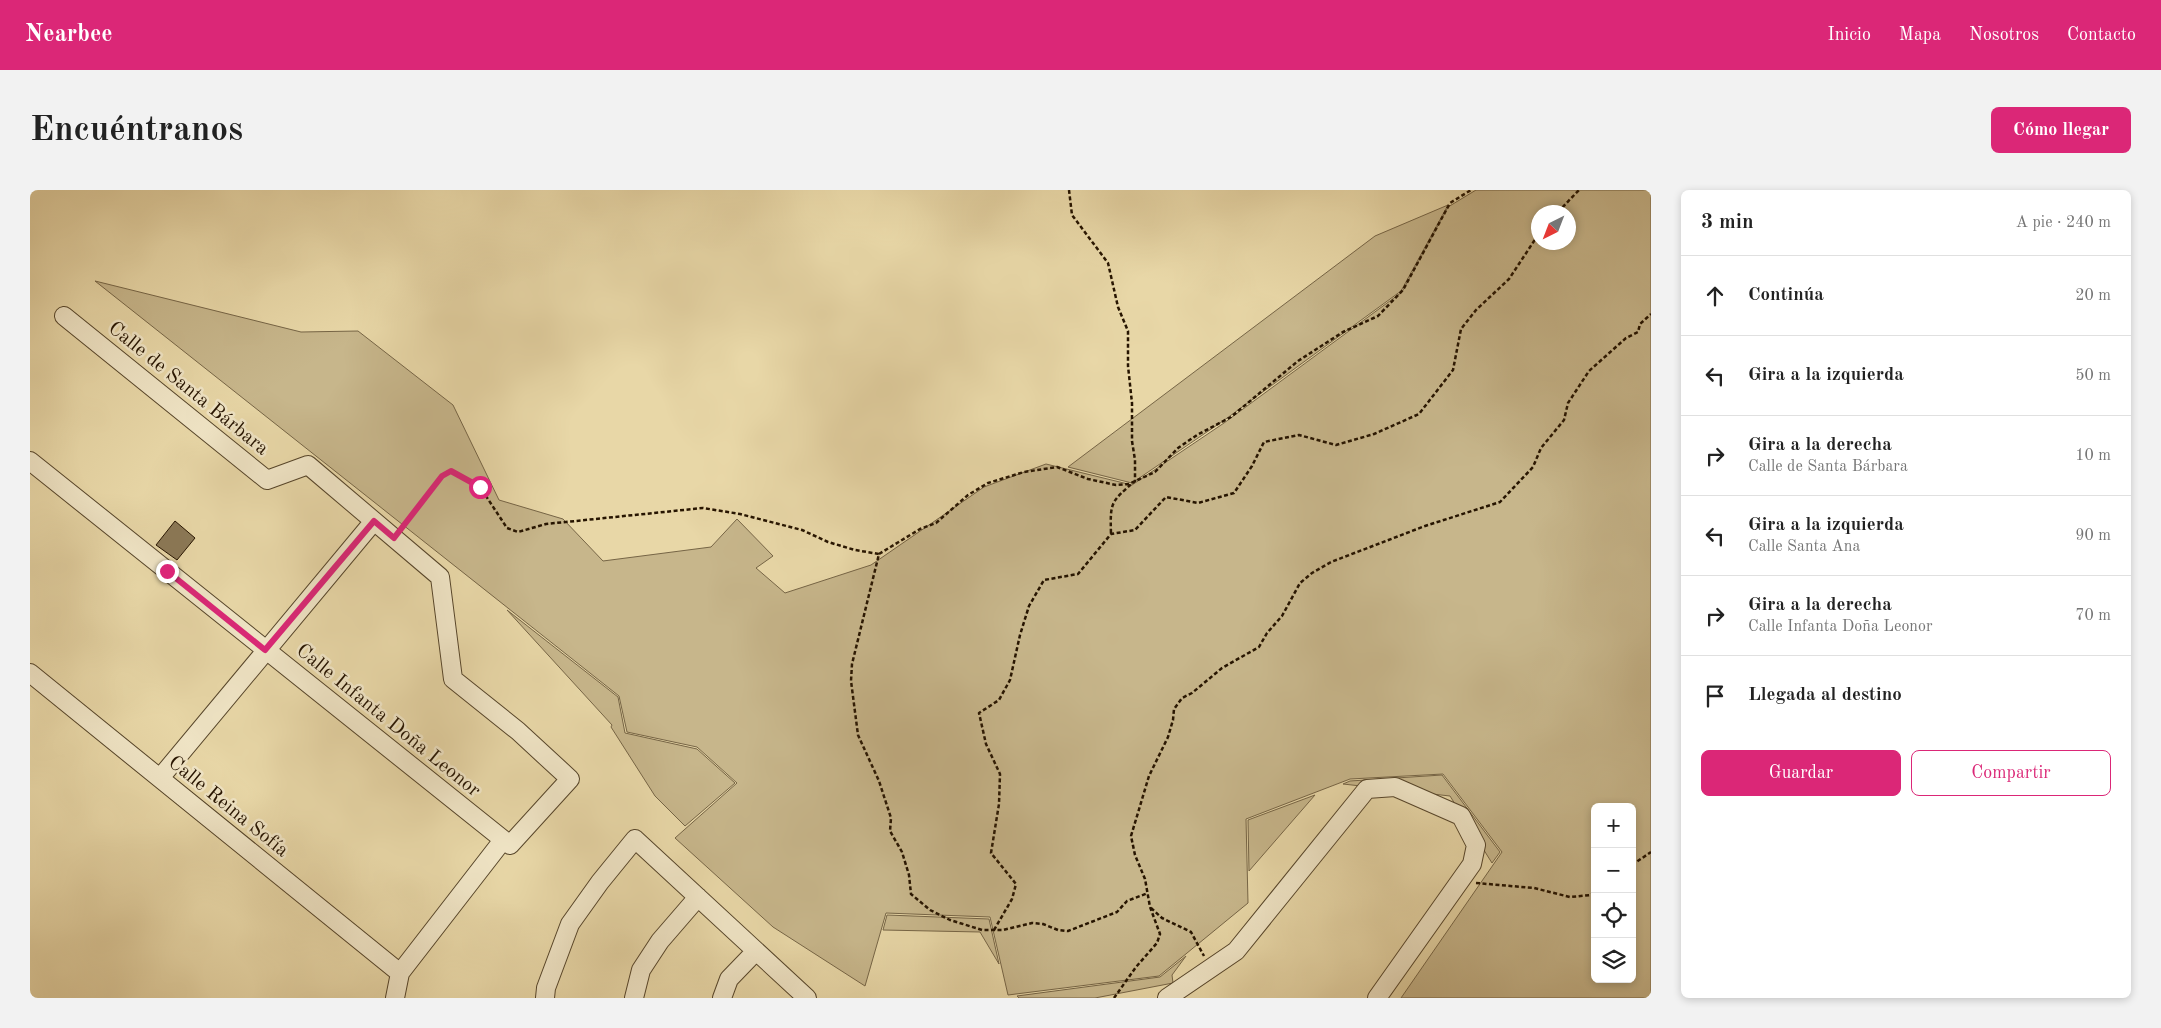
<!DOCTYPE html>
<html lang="es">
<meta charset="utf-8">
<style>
:root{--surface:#fff;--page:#f2f2f2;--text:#222;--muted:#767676;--line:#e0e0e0;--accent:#db2777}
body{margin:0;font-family:"Old Standard TT",serif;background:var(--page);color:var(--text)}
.controls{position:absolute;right:15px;bottom:15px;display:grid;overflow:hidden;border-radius:8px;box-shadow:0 2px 8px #0003}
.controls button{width:45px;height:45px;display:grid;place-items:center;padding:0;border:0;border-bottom:1px solid var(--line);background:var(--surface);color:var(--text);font:25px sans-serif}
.compass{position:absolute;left:1501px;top:15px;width:45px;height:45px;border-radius:50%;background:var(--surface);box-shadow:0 2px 8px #0003;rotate:222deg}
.stop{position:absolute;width:15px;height:15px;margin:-11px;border:4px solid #db2777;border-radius:50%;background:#fff}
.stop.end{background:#db2777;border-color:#fff;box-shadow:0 1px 5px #0008}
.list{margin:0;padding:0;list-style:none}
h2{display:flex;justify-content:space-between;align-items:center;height:65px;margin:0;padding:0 20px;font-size:21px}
h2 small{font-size:16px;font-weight:400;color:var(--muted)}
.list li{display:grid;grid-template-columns:32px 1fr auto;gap:15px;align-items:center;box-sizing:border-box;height:80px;padding:0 20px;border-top:1px solid var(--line)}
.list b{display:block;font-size:19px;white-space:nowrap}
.list p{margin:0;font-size:16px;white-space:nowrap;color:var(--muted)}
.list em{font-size:16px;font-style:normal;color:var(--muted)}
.actions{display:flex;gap:10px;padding:15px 20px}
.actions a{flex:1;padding:11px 0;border:1px solid var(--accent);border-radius:8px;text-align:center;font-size:18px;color:var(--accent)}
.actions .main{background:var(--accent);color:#fff}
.icon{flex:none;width:28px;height:28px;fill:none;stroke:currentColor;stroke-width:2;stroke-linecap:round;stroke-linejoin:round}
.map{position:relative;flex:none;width:1621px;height:808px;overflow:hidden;border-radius:8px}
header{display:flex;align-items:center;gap:30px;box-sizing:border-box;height:70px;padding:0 25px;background:var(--accent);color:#fff}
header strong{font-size:24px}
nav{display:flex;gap:28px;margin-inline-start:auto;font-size:18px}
.intro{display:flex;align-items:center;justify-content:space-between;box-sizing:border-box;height:120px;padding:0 30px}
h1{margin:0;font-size:35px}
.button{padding:12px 22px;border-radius:8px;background:var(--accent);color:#fff;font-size:18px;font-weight:700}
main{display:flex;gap:30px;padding:0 30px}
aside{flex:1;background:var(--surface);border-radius:8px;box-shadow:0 2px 8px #0003}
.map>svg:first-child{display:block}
.green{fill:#c7b68b;stroke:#766546;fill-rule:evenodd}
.building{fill:#8b7957;stroke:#261400}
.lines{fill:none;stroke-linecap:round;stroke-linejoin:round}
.minor-casing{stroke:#56452a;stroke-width:20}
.path{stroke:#261400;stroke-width:2.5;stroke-dasharray:4 2.5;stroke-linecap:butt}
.minor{stroke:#f0e5c6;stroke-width:18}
.route{stroke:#db2777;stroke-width:6}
.labels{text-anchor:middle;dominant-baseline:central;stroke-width:5;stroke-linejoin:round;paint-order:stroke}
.street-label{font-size:20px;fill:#261400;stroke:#f0e5c6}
</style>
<header>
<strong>Nearbee</strong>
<nav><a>Inicio</a><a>Mapa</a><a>Nosotros</a><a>Contacto</a></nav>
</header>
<div class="intro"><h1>Encuéntranos</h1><a class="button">Cómo llegar</a></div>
<main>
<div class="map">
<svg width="1621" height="808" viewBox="0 0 1621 808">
<rect width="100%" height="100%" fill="#e8d7a7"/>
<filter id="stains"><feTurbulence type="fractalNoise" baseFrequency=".004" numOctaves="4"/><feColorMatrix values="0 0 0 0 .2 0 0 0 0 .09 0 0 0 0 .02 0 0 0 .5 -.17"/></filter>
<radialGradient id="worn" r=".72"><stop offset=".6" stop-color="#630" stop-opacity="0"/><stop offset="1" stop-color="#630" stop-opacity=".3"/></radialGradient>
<path class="green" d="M1446 0H1621V808H1371L1472 662 1413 584 1320 589 1216 629 1218 713 1129 786 978 805 960 727 856 723 835 796 743 737 645 648 707 593 667 557 597 542 589 506 65 91 271 142 328 141 423 215 469 310 533 329 573 371 681 357 707 329 743 366 726 378 755 403 841 375 954 297 1016 274 1102 295 1194 233 1372 102 1418 17ZM1508 22H1538V52H1508ZM1565 617H1602V789H1565Z
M1418 15 1371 101 1193 231 1102 293 1038 277 1345 46Z
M477 420 588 507 595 543 667 559 705 593 655 636 625 606 581 537 582 535Z
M1412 585 1470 662 1462 673 1420 606 1313 594 1320 591Z
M1285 605 1219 681 1218 630Z
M857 725 959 729 969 774 950 742 853 740Z
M1156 766 1142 785 1143 793 1065 808H989L987 806 1130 787Z"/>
<path class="building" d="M145 331 165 348 147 370 126 355Z"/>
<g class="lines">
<defs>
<path id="minor" d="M0 271 480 655 540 589 488 541 423 489 410 387 278 275 237 290 34 126
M0 483 370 783
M130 588 344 331
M365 808 370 783 473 650
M515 808 516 798 540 734 570 692 605 649 777 808
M604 808 611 780 630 751 668 707
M692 808 699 789 726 761
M1137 808 1206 761 1337 599 1365 597 1431 626 1446 655 1442 674 1347 808"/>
</defs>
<use href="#minor" class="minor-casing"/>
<path class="path" d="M1039 0 1042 25 1078 73 1088 117 1098 141V176L1102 213V251L1105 270V291C1081 312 1080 311 1081 344
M1528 22 1549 0
M373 336 412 286 421 281 450 297 477 338 488 342 516 334 673 318 710 324 772 340 798 352 825 360 849 364 822 474 821 491 828 545 849 591 861 628 860 641 872 662 879 685 881 704 900 720 920 730 952 740H973L1002 733 1013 734 1028 740 1038 741 1087 722 1097 711 1118 703
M849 364 890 339 906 333 938 305 958 293 994 282 1027 277 1058 289 1086 295 1099 294 1125 282 1148 258 1167 245 1201 227 1268 171 1313 142 1348 126 1373 100 1420 13 1441 0
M1602 675 1621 662
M1446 693 1504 698 1540 707 1561 705 1565 702
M1121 718 1132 728 1161 742 1174 766
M964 740 982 709 986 694 961 663 969 614 970 584 956 554 949 523 969 510 980 490 990 445 999 416 1014 390 1048 384 1081 344 1105 340 1136 307 1168 313 1204 303 1222 276 1234 252 1269 245 1306 255 1344 244 1389 224 1423 180 1431 139 1446 120 1479 89 1508 45
M1084 808 1106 777 1127 753 1130 744 1120 717 1115 689 1105 665 1101 646 1119 586 1138 547 1143 530 1144 519 1152 508 1162 503 1192 478 1229 457 1237 443 1252 426 1270 393 1282 383 1301 372 1395 336 1470 312 1503 277 1511 258 1534 230 1538 213 1559 181 1596 148 1608 142 1610 134 1621 124"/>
<use href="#minor" class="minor"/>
</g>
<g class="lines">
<path class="route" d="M137 381 235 460 344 331 364 348 412 286 421 281 450 297"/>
</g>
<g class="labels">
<g class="street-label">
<text transform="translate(158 199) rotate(39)">Calle de Santa Bárbara</text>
<text transform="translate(358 531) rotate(39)">Calle Infanta Doña Leonor</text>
<text transform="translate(198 617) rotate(39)">Calle Reina Sofía</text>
</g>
</g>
<rect width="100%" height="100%" filter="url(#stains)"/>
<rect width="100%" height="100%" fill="url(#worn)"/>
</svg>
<div class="controls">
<button>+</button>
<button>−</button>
<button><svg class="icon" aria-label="locate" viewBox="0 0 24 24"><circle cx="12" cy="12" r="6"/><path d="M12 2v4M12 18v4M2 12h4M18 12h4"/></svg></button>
<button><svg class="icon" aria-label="layers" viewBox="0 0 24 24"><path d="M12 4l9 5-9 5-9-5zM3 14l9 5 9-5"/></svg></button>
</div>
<svg class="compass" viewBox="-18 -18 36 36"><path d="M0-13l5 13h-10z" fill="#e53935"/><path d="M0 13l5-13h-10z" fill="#767676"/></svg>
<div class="stop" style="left:450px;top:297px"></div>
<div class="stop end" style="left:137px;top:381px"></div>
</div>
<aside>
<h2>3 min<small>A pie · 240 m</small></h2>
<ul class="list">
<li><svg class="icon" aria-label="ahead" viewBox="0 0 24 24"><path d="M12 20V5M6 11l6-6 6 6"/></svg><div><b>Continúa</b></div><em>20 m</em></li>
<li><svg class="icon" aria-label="left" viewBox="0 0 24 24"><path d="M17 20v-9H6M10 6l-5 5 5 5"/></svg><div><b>Gira a la izquierda</b></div><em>50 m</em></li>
<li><svg class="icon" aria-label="right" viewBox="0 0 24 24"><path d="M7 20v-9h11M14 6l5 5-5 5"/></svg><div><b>Gira a la derecha</b><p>Calle de Santa Bárbara</p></div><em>10 m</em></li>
<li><svg class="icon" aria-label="left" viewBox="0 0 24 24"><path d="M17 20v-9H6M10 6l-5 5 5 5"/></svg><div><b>Gira a la izquierda</b><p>Calle Santa Ana</p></div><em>90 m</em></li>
<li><svg class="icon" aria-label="right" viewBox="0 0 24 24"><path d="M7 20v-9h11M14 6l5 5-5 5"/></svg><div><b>Gira a la derecha</b><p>Calle Infanta Doña Leonor</p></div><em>70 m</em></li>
<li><svg class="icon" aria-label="arrive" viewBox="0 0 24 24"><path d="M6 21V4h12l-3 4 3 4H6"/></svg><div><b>Llegada al destino</b></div></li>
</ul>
<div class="actions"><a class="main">Guardar</a><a>Compartir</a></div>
</aside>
</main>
